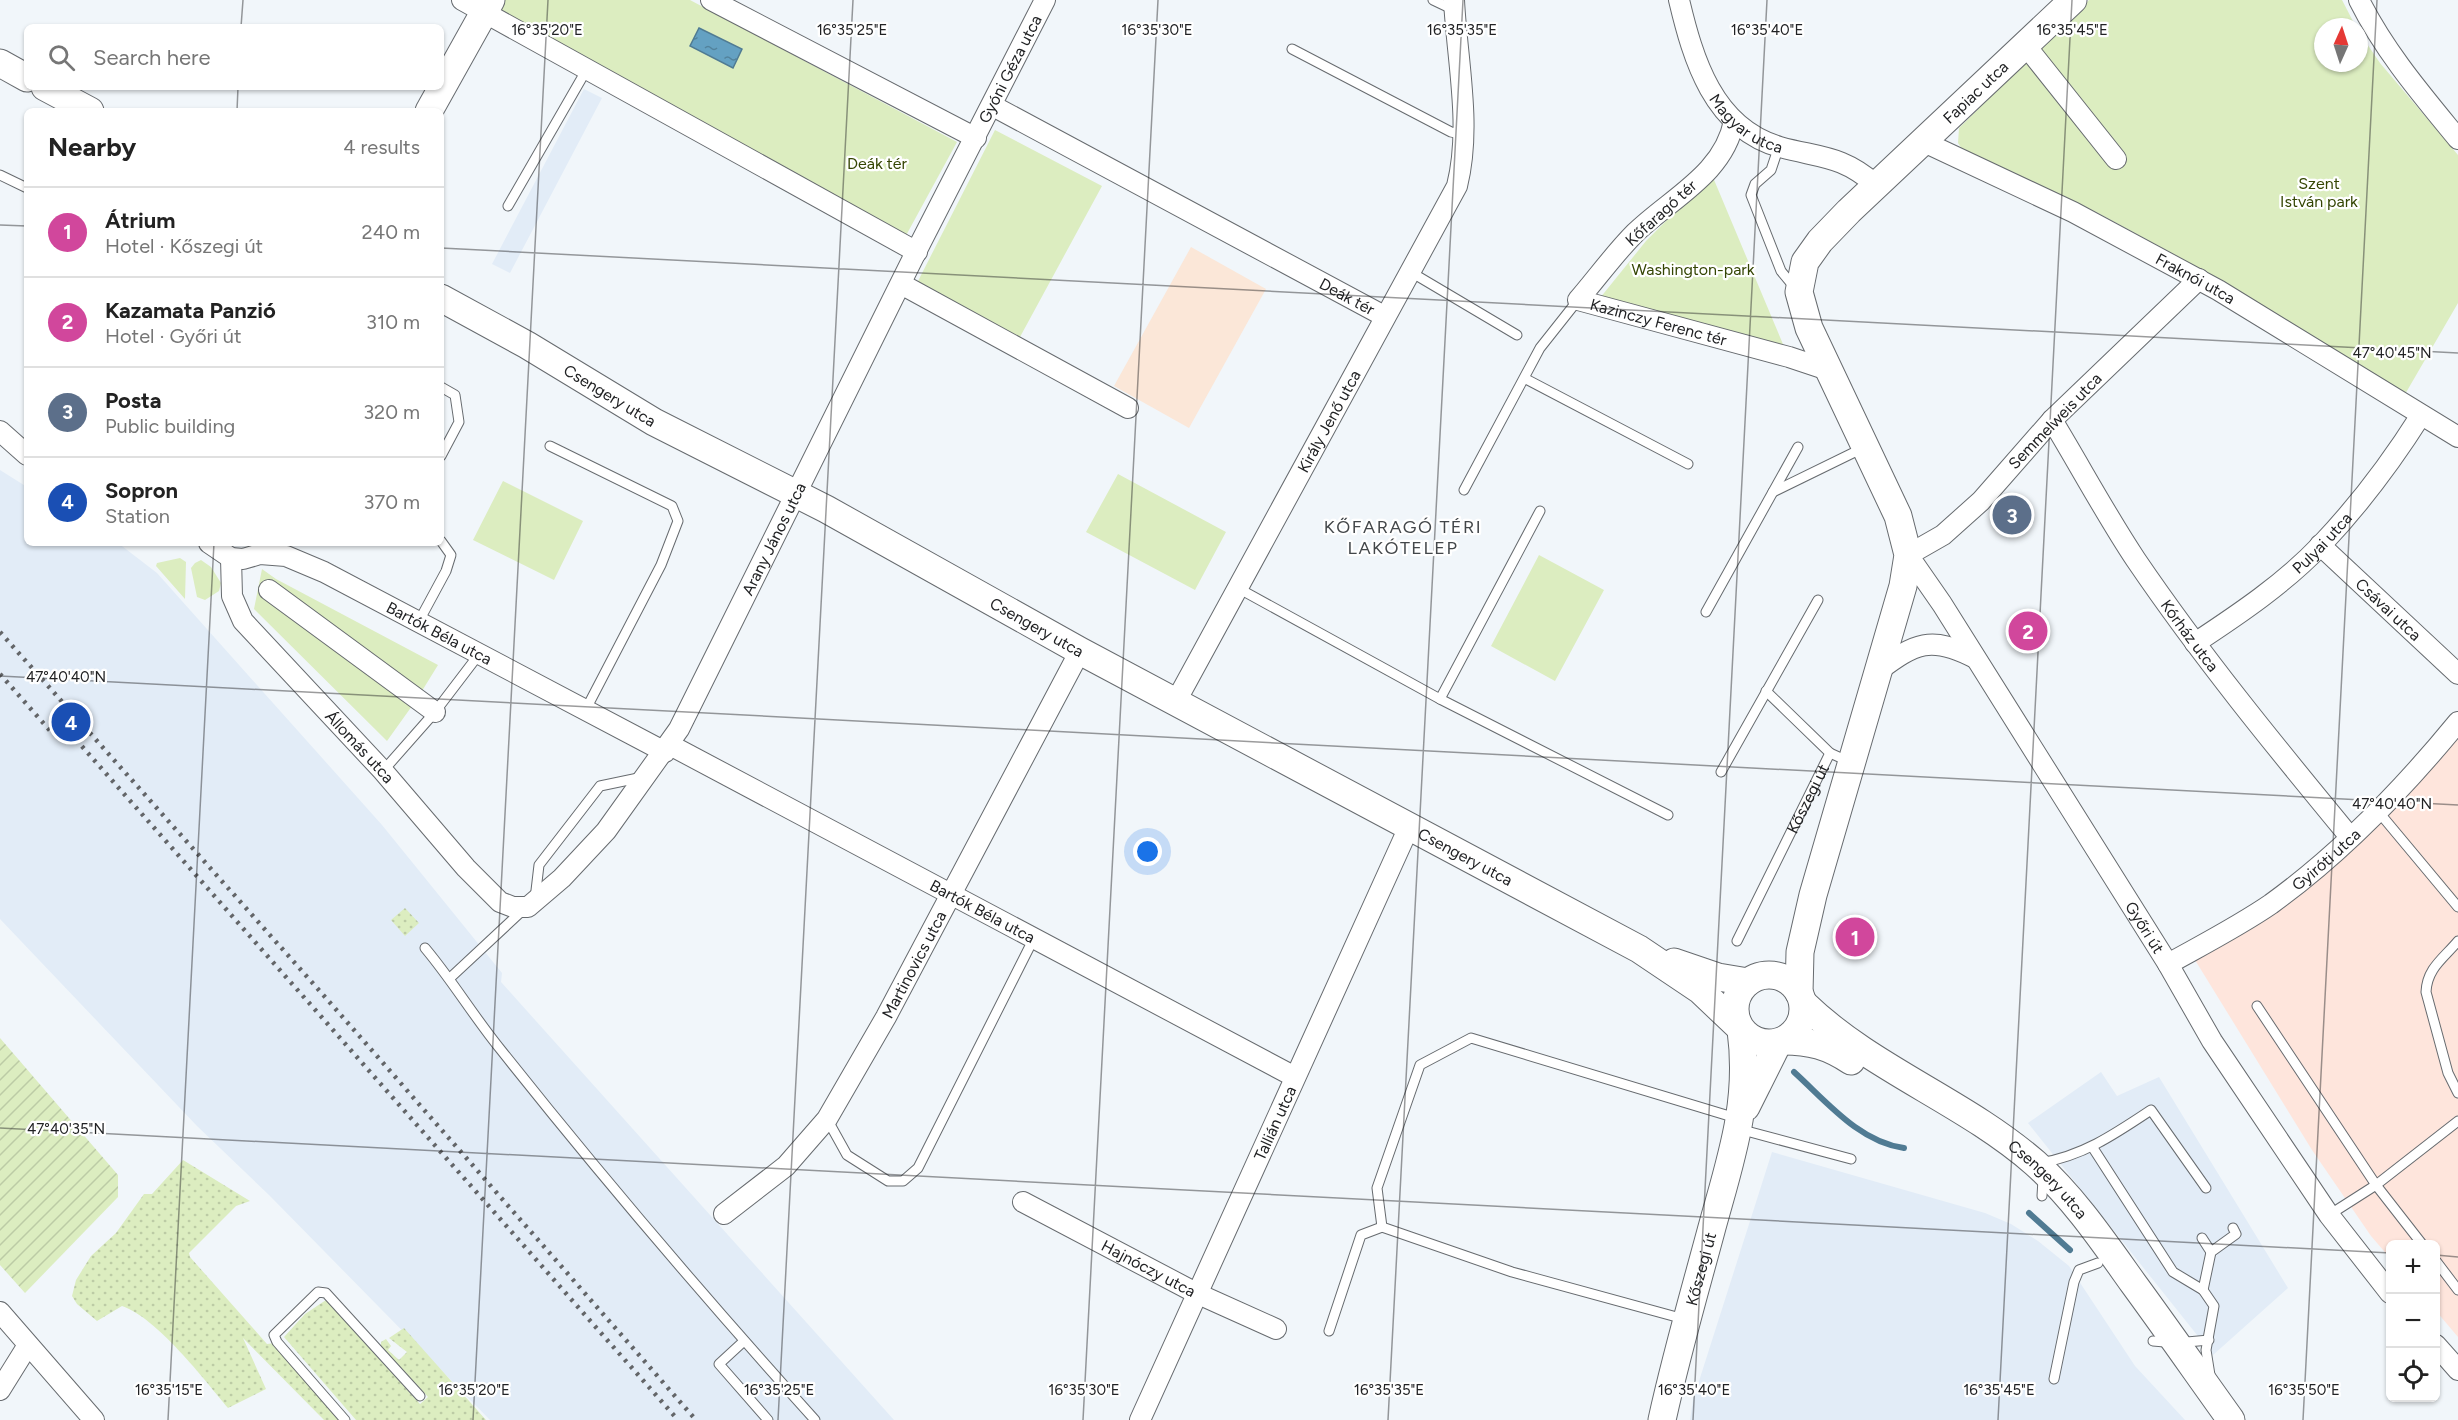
<!DOCTYPE html>
<meta charset="utf-8">
<style>
:root{--surface:#fff;--page:#f6f6f6;--text:#222;--muted:#767676;--line:#e0e0e0;--accent:#a4104e}
body{margin:0;font-family:Figtree,sans-serif;background:var(--page);color:var(--text)}
.controls{position:absolute;right:18px;bottom:18px;display:grid;overflow:hidden;border-radius:9px;box-shadow:0 2px 4px #0004}
.controls button{width:54px;height:54px;display:grid;place-items:center;padding:0;border:0;border-bottom:2px solid var(--line);background:var(--surface);color:var(--text);font:30px sans-serif}
.compass{position:absolute;left:2314px;top:18px;width:54px;height:54px;border-radius:50%;background:var(--surface);box-shadow:0 2px 4px #0004;rotate:3deg}
.you{position:absolute;left:1148px;top:852px;width:21px;height:21px;margin:-15px;border:4px solid #fff;border-radius:50%;background:#1a73e8;box-shadow:0 0 0 9px #1a73e833}
.badge{display:grid;place-items:center;width:39px;height:39px;border-radius:50%;background:var(--accent);color:#fff;font-size:20px;font-weight:700}
.pin{position:absolute;translate:-50% -50%;border:3px solid #fff;box-shadow:0 2px 6px #0006}
.list{margin:0;padding:0;list-style:none}
h2{display:flex;justify-content:space-between;align-items:center;height:78px;margin:0;padding:0 24px;font-size:26px}
h2 small{font-size:20px;font-weight:400;color:var(--muted)}
.list li{display:grid;grid-template-columns:39px 1fr auto;gap:18px;align-items:center;box-sizing:border-box;height:90px;padding:0 24px;border-top:2px solid var(--line)}
.list b{display:block;font-size:22px;white-space:nowrap}
.list p{margin:0;font-size:20px;white-space:nowrap;color:var(--muted)}
.list em{font-size:20px;font-style:normal;color:var(--muted)}
.icon{flex:none;width:33px;height:33px;fill:none;stroke:currentColor;stroke-width:2;stroke-linecap:round;stroke-linejoin:round}
.map{position:relative;flex:none;width:2458px;height:1420px;overflow:hidden}
.search{position:absolute;background:var(--surface);box-shadow:0 2px 4px #0004;left:24px;top:24px;width:420px;height:66px;display:flex;align-items:center;gap:15px;box-sizing:border-box;padding:0 21px;border-radius:9px;color:var(--muted);font-size:22px}
.panel{position:absolute;background:var(--surface);box-shadow:0 2px 4px #0004;left:24px;top:108px;width:420px;height:438px;border-radius:9px}
.map>svg:first-child{display:block}
.built{fill:#e2ecf7}
.education{fill:#fbe7d8}
.medical{fill:#fee5dc}
.grass{fill:url(#grass-dots)}
.park{fill:#dcedc0}
.garden{fill:url(#garden-furrows)}
.water{fill:url(#water-ripples);stroke:#507b93;stroke-width:1.5}
.lines{fill:none;stroke-linecap:round;stroke-linejoin:round}
.stream{stroke:#507b93;stroke-width:6}
.lane-casing{stroke:#676b6f;stroke-width:11}
.street-casing{stroke:#676b6f;stroke-width:22}
.secondary-casing{stroke:#676b6f;stroke-width:29}
.lane{stroke:#fff;stroke-width:9}
.street{stroke:#fff;stroke-width:20}
.secondary{stroke:#fff;stroke-width:27}
.rail{stroke:#636568;stroke-width:4.5;stroke-dasharray:3 6;stroke-linecap:butt}
.ticks{fill:none;stroke:#212224;stroke-width:1.5;stroke-opacity:0.45}
.labels{text-anchor:middle;dominant-baseline:central;stroke-width:4.5;stroke-linejoin:round;paint-order:stroke}
.street-label{font-size:16px;fill:#212224;stroke:#fff}
.park-label{font-size:16px;fill:#344503;stroke:#fff}
.neighbourhood-label{font-size:18px;letter-spacing:1.5px;fill:#43474a;stroke:#fff}
.ticks-label{font-size:15px;text-anchor:middle;fill:#212224;stroke:#fff;stroke-width:4.5;stroke-linejoin:round;paint-order:stroke}
</style>
<div class="map">
<svg width="2458" height="1420" viewBox="0 0 2458 1420">
<defs>
<pattern id="grass-dots" width="8" height="8" patternUnits="userSpaceOnUse" patternTransform="scale(1.5)"><rect width="8" height="8" fill="#dcedc0"/><path d="M2 2h.1M6 6h.1" fill="none" stroke="#bccba5" stroke-width="1.8" stroke-linecap="round"/></pattern>
<pattern id="garden-furrows" width="10" height="10" patternUnits="userSpaceOnUse" patternTransform="scale(1.5)"><rect width="10" height="10" fill="#dcedc0"/><path d="M-1 1l2-2M0 10L10 0M9 11l2-2" fill="none" stroke="#bccba5"/></pattern>
<pattern id="water-ripples" width="26" height="14" patternUnits="userSpaceOnUse" patternTransform="scale(1.5)"><rect width="26" height="14" fill="#64a1c2"/><path d="M2 4q2-2 4 0t4 0M15 11q2-2 4 0t4 0" fill="none" stroke="#52839d"/></pattern>
</defs>
<rect width="100%" height="100%" fill="#f1f6fa"/>
<path class="built" d="M584 89 602 98 510 273 492 264Z
M0 470 27 487V543H118L157 573 382 825 502 973 501 982 894 1420H490L269 1195 197 1126 0 919Z
M2101 1072 2117 1096 2159 1077 2288 1288 2213 1355 2028 1123Z
M1772 1152 1985 1213 2011 1224 2038 1241 2069 1266 2135 1366 2185 1420H1690L1693 1400Z"/>
<path class="education" d="M1191 247 1266 289 1189 428 1114 386Z"/>
<path class="medical" d="M2458 739V1337L2436 1311V1244H2390V1258L2371 1236 2312 1150 2195 960 2302 893Z"/>
<path class="grass" d="M405 908 419 923 405 936 391 920Z
M183 1160 250 1201 236 1206 189 1253 190 1257 267 1344 275 1343 342 1420H324L243 1338 266 1389 228 1408C205 1380 156 1317 122 1306L97 1321 77 1304 72 1296 76 1280 91 1256 116 1233 144 1194H152Z
M326 1300 420 1404 428 1397 381 1346V1342L386 1339 391 1346 388 1350 399 1360 407 1352 389 1338 404 1328 486 1420H356L284 1337 305 1314Z"/>
<path class="park" d="M505 0H690L957 142 903 241 498 14Z
M2089 0H2342L2356 27H2323V63H2359V32L2380 63 2458 155V303L2404 396 2188 262 2098 213 1962 149 1958 143 1959 128Z
M995 130 1102 186 1020 337 916 285Z
M1712 175 1785 349 1600 298 1646 241Z
M1118 474 1226 532 1195 590 1086 532Z
M503 481 583 521 554 580 473 540Z
M1539 555 1604 590 1555 681 1491 646Z
M180 558 186 562 185 599 156 566 157 563Z
M201 560 211 567 221 583 219 591 205 600 197 597 191 568 195 563Z
M262 569 276 579 438 665 417 699 387 741 254 609Z"/>
<path class="garden" d="M0 1038 118 1175V1197L25 1293 0 1265Z"/>
<path class="water" d="M699 28 742 49 733 68 690 46Z"/>
<g class="lines">
<path class="stream" d="M1794 1072C1826 1101 1859 1142 1904 1148
M2029 1213 2070 1250"/>
<defs>
<g id="lane">
<path d="M1433 0 1454 10"/>
<path d="M1292 49 1451 132 1464 135"/>
<path d="M1779 146 1771 170 1755 184 1751 195 1781 271 1795 288"/>
<path d="M0 175 27 188"/>
<path d="M508 206 587 69"/>
<path d="M1409 271 1517 335"/>
<path d="M1526 379 1688 464"/>
<path d="M441 387 455 395 459 422 441 456"/>
<path d="M550 446 672 506 678 521 661 565 585 711"/>
<path d="M1464 490 1540 348 1578 300"/>
<path d="M1773 492 1863 448"/>
<path d="M1236 587 1440 699 1668 815"/>
<path d="M1706 612 1798 447"/>
<path d="M419 621 446 571 451 555 441 541"/>
<path d="M1766 691 1830 753 1841 758H1851"/>
<path d="M1440 699 1540 511"/>
<path d="M383 771 435 712 480 653"/>
<path d="M1721 772 1818 600"/>
<path d="M2377 810 2458 907"/>
<path d="M535 899 539 865 600 786 643 777"/>
<path id="s1" d="M1737 941 1830 753"/>
<path d="M2458 941C2444 958 2427 968 2426 992L2448 1073 2458 1093"/>
<path d="M425 948C452 980 474 1017 501 1050 601 1176 707 1300 815 1420"/>
<path d="M450 978 523 910"/>
<path d="M2257 1006 2376 1185 2422 1244"/>
<path d="M827 1119 847 1155 888 1181H903L918 1168 1033 940"/>
<path d="M1739 1129 1851 1159"/>
<path d="M2093 1148 2173 1272 2203 1290 2214 1306 2206 1350 2210 1375"/>
<path d="M2040 1163C2083 1156 2115 1134 2151 1110L2206 1188"/>
<path d="M2042 1196 2043 1179"/>
<path d="M2329 1215 2376 1185 2458 1121"/>
<path d="M2202 1238 2211 1252"/>
<path d="M2436 1261 2458 1290"/>
<path d="M2203 1290 2211 1252 2236 1234 2233 1228"/>
<path d="M1684 1319 1512 1272 1382 1227 1377 1188 1420 1065 1471 1038 1736 1118"/>
<path d="M1329 1331 1361 1235 1382 1227"/>
<path d="M744 1341 719 1364 768 1420"/>
<path d="M2153 1341 2176 1343 2209 1340"/>
<path d="M2054 1379 2074 1282 2079 1270 2098 1263"/>
<path d="M345 1420 277 1342 274 1335 318 1292 326 1293 420 1396"/>
</g>
<g id="street">
<path d="M462 0 917 252"/>
<path d="M711 0 976 138"/>
<path id="s2" d="M1679 0C1693 59 1713 128 1780 147 1820 158 1842 155 1876 185"/>
<path d="M2359 0C2385 52 2422 95 2458 139"/>
<path d="M2026 46 2116 159"/>
<path id="s3" d="M993 106 1384 316"/>
<path id="s4" d="M1734 121C1724 174 1671 198 1635 233 1615 253 1597 278 1578 300L1789 357 1828 370"/>
<path id="s5" d="M1924 142 2073 212 2218 290 2458 437"/>
<path id="s6" d="M2199 279 2052 420 1981 501 1943 535 1908 555 1942 604 2168 964 2212 1041 2329 1215 2390 1293"/>
<path d="M901 284 1128 408"/>
<path id="s7" d="M2052 420C2080 466 2106 515 2136 560 2202 657 2275 746 2350 837"/>
<path d="M0 431 27 455"/>
<path id="s8" d="M209 543 231 558 243 559 260 554 286 556 324 572 665 752"/>
<path id="s9" d="M2320 545 2458 674"/>
<path id="s10" d="M231 558 232 596 243 621 383 771 466 868 500 902 513 907H528L562 878 606 831 679 729 921 242 1045 0"/>
<path d="M269 590 435 712"/>
<path id="s11" d="M2195 643C2239 614 2285 583 2321 545 2359 505 2392 461 2421 415"/>
<path d="M1878 671C1915 643 1931 635 1975 658"/>
<path id="s12" d="M1175 703 1457 186C1472 126 1457 61 1454 0"/>
<path id="s13" d="M670 745 1295 1077"/>
<path id="s14" d="M2168 964C2202 945 2239 926 2271 904 2340 854 2404 788 2458 722"/>
<path id="s15" d="M1023 1202 1196 1293 1276 1329"/>
<path id="s16" d="M724 1214 786 1166 827 1119 886 1017 1080 651"/>
<path d="M0 1312 94 1420"/>
<path d="M2436 1345 2458 1370"/>
<path d="M0 1390 28 1345"/>
<path id="s17" d="M1140 1420 1409 827"/>
</g>
<g id="secondary">
<path d="M0 63 27 78"/>
<path d="M45 87 90 111"/>
<path d="M429 111 491 0"/>
<path id="s18" d="M441 298 527 345 654 422 826 509 1080 651 1639 949 1700 990 1739 1027"/>
<path d="M1674 962 1718 977 1748 982"/>
<circle cx="1769" cy="1009" r="34"/>
<path id="s19" d="M1799 993 1800 952 1813 895 1903 586 1908 555 1898 516 1809 328 1799 292 1805 262 1820 241 1849 211 2073 0"/>
<path id="s20" d="M1803 1003C1871 1069 1964 1101 2035 1163 2074 1198 2103 1241 2133 1283 2166 1328 2198 1374 2231 1420"/>
<path d="M1783 1041C1811 1041 1828 1046 1851 1061"/>
<path d="M1746 1107 1778 1043"/>
<path id="s21" d="M1662 1420C1676 1356 1694 1294 1711 1231 1730 1161 1751 1104 1741 1030"/>
</g>
</defs>
<use href="#lane" class="lane-casing"/>
<use href="#street" class="street-casing"/>
<use href="#secondary" class="secondary-casing"/>
<use href="#lane" class="lane"/>
<use href="#street" class="street"/>
<use href="#secondary" class="secondary"/>
<path class="rail" d="M0 632 326 998 696 1420
M0 674 53 734
M64 726 678 1420"/>
</g>
<path class="ticks" d="M241 27 243 0M237 111 238 87M0 225 27 226M441 248 2458 353M0 676 2458 805M0 1128 2390 1253M2436 1255 2458 1257M168 1420 214 543M473 1420 548 0M778 1420 853 0M1083 1420 1158 0M1388 1420 1463 0M1693 1420 1767 0M1998 1420 2072 0M2303 1420 2377 0"/>
<g class="labels">
<g class="street-label">
<text stroke="none"><textPath href="#s10" startOffset="1448">Gyóni Géza utca</textPath></text>
<text stroke="none"><textPath href="#s19" startOffset="1010">Fapiac utca</textPath></text>
<text stroke="none"><textPath href="#s2" startOffset="146">Magyar utca</textPath></text>
<text transform="translate(1661 213) rotate(-42)">Kőfaragó tér</text>
<text stroke="none"><textPath href="#s5" startOffset="304">Fraknói utca</textPath></text>
<text stroke="none"><textPath href="#s3" startOffset="402">Deák tér</textPath></text>
<text stroke="none"><textPath href="#s4" startOffset="324">Kazinczy Ferenc tér</textPath></text>
<text stroke="none"><textPath href="#s18" startOffset="195">Csengery utca</textPath></text>
<text stroke="none"><textPath href="#s12" startOffset="321">Király Jenő utca</textPath></text>
<text transform="translate(2055 421) rotate(-46)">Semmelweis utca</text>
<text stroke="none"><textPath href="#s10" startOffset="922">Arany János utca</textPath></text>
<text stroke="none"><textPath href="#s11" startOffset="162">Pulyai utca</textPath></text>
<text stroke="none"><textPath href="#s9" startOffset="94">Csávai utca</textPath></text>
<text stroke="none"><textPath href="#s18" startOffset="681">Csengery utca</textPath></text>
<text stroke="none"><textPath href="#s8" startOffset="254">Bartók Béla utca</textPath></text>
<text stroke="none"><textPath href="#s7" startOffset="256">Kórház utca</textPath></text>
<text stroke="none"><textPath href="#s10" startOffset="237">Állomás utca</textPath></text>
<text stroke="none"><textPath href="#s1" startOffset="159">Kőszegi út</textPath></text>
<text stroke="none"><textPath href="#s18" startOffset="1167">Csengery utca</textPath></text>
<text stroke="none"><textPath href="#s14" startOffset="190">Gyiróti utca</textPath></text>
<text stroke="none"><textPath href="#s13" startOffset="354">Bartók Béla utca</textPath></text>
<text stroke="none"><textPath href="#s6" startOffset="844">Győri út</textPath></text>
<text stroke="none"><textPath href="#s16" startOffset="318">Martinovics utca</textPath></text>
<text stroke="none"><textPath href="#s17" startOffset="326">Tallián utca</textPath></text>
<text stroke="none"><textPath href="#s20" startOffset="303">Csengery utca</textPath></text>
<text stroke="none"><textPath href="#s15" startOffset="142">Hajnóczy utca</textPath></text>
<text stroke="none"><textPath href="#s21" startOffset="156">Kőszegi út</textPath></text>
</g>
<g class="park-label">
<text x="877" y="163">Deák tér</text>
<text x="2319" y="183">Szent<tspan x="2319" dy="18">István park</tspan></text>
<text x="1693" y="269">Washington-park</text>
</g>
<g class="neighbourhood-label">
<text x="1403" y="527">KŐFARAGÓ TÉRI<tspan x="1403" dy="21">LAKÓTELEP</tspan></text>
</g>
</g>
<g class="ticks-label">
<text x="547" y="35">16°35'20"E</text>
<text x="852" y="35">16°35'25"E</text>
<text x="1157" y="35">16°35'30"E</text>
<text x="1462" y="35">16°35'35"E</text>
<text x="1767" y="35">16°35'40"E</text>
<text x="2072" y="35">16°35'45"E</text>
<text x="2392" y="358">47°40'45"N</text>
<text x="66" y="682">47°40'40"N</text>
<text x="2392" y="809">47°40'40"N</text>
<text x="66" y="1134">47°40'35"N</text>
<text x="169" y="1395">16°35'15"E</text>
<text x="474" y="1395">16°35'20"E</text>
<text x="779" y="1395">16°35'25"E</text>
<text x="1084" y="1395">16°35'30"E</text>
<text x="1389" y="1395">16°35'35"E</text>
<text x="1694" y="1395">16°35'40"E</text>
<text x="1999" y="1395">16°35'45"E</text>
<text x="2304" y="1395">16°35'50"E</text>
</g>
</svg>
<div class="controls">
<button>+</button>
<button>−</button>
<button><svg class="icon" aria-label="locate" viewBox="0 0 24 24"><circle cx="12" cy="12" r="6"/><path d="M12 2v4M12 18v4M2 12h4M18 12h4"/></svg></button>
</div>
<svg class="compass" viewBox="-18 -18 36 36"><path d="M0-13l5 13h-10z" fill="#e53935"/><path d="M0 13l5-13h-10z" fill="#767676"/></svg>
<div class="you"></div>
<div class="pin badge" style="left:1855px;top:937px;background:#d1479c">1</div>
<div class="pin badge" style="left:2028px;top:631px;background:#d1479c">2</div>
<div class="pin badge" style="left:2012px;top:515px;background:#5c6f8a">3</div>
<div class="pin badge" style="left:71px;top:722px;background:#1a4fb4">4</div>
<div class="search"><svg class="icon" aria-label="search" viewBox="0 0 24 24"><circle cx="10" cy="10" r="6"/><path d="M15 15l6 6"/></svg>Search here</div>
<section class="panel">
<h2>Nearby<small>4 results</small></h2>
<ul class="list">
<li><span class="badge" style="background:#d1479c">1</span><div><b>Átrium</b><p>Hotel · Kőszegi út</p></div><em>240 m</em></li>
<li><span class="badge" style="background:#d1479c">2</span><div><b>Kazamata Panzió</b><p>Hotel · Győri út</p></div><em>310 m</em></li>
<li><span class="badge" style="background:#5c6f8a">3</span><div><b>Posta</b><p>Public building</p></div><em>320 m</em></li>
<li><span class="badge" style="background:#1a4fb4">4</span><div><b>Sopron</b><p>Station</p></div><em>370 m</em></li>
</ul>
</section>
</div>
